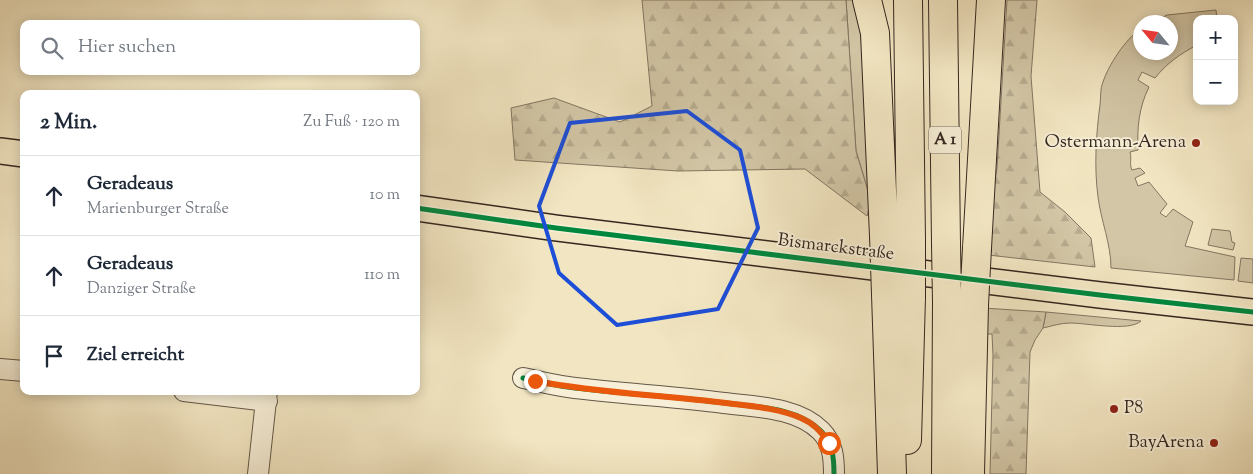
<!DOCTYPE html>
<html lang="de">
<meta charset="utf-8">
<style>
:root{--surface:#fff;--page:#f2f2f3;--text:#1f2937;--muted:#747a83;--line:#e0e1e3}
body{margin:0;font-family:"Sorts Mill Goudy",serif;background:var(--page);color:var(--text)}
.controls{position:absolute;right:15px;top:15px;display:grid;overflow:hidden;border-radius:10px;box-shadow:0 2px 12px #0003}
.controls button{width:45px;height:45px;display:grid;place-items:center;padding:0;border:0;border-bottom:1px solid var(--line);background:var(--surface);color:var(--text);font:25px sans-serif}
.compass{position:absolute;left:1133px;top:15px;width:45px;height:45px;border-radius:50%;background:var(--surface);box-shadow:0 2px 12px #0003;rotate:299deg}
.stop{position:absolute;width:15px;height:15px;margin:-11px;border:4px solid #ea580c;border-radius:50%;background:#fff}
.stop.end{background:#ea580c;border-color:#fff;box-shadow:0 1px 5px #0008}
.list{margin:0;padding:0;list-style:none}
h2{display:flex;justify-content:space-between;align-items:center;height:65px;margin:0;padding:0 20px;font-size:21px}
h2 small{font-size:16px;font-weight:400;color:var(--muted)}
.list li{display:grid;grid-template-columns:32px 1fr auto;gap:15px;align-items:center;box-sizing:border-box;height:80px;padding:0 20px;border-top:1px solid var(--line)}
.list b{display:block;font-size:19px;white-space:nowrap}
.list p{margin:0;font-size:16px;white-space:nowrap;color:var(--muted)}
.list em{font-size:16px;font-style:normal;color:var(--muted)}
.icon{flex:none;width:28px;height:28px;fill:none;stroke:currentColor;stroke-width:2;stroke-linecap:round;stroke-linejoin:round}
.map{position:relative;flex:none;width:1253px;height:474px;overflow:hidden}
.search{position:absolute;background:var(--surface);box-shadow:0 2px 12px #0003;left:20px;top:20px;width:400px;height:55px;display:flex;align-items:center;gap:12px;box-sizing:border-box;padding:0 18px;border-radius:10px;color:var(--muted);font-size:19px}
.panel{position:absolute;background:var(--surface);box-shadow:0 2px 12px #0003;left:20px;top:90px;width:400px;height:305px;border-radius:10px}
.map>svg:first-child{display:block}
.grass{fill:#d2c6a6;stroke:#837662}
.forest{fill:url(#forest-firs);stroke:#837662}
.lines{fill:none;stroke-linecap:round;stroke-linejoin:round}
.minor-casing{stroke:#645748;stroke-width:22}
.major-casing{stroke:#34271f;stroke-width:28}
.highway-casing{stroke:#34271f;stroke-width:30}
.minor{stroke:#f7efd7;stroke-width:20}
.major{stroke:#f2e6c2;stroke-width:25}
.highway{stroke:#f2e6c2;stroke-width:28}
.highway-bridge-casing{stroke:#34271f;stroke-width:30;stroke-linecap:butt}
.highway-bridge{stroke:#f2e6c2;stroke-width:28}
.cycleway-casing{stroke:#f7efd7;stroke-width:8}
.cycleway{stroke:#00873e;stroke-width:5}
.route{stroke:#ea580c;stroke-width:6}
.marked{fill:none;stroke:#1d4ed8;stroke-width:4;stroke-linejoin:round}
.poi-dot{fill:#8f2418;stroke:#f7efd7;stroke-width:2}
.labels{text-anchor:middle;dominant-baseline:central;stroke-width:4;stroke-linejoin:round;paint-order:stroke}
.shield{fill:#f7efd7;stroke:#6e6356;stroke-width:1}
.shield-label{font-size:16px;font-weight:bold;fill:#34271f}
.poi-label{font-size:18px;fill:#34271f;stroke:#f7efd7;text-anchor:end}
.street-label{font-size:18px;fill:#34271f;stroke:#f7efd7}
</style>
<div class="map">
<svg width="1253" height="474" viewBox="0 0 1253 474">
<defs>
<pattern id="forest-firs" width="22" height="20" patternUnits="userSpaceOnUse" patternTransform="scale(1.25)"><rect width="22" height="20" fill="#d2c6a6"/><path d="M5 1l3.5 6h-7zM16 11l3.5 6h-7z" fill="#b5aa8e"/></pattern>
</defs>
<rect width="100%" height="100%" fill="#f2e6c2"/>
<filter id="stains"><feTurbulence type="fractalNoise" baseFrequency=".004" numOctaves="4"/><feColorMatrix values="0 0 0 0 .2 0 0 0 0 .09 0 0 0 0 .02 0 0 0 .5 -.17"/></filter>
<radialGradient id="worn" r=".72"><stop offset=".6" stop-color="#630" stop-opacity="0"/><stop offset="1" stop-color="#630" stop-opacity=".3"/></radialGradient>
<path class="grass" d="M846 0H856L862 45 873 201H871L856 151Z
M1216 10 1217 19H1197V45C1180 54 1167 63 1155 78L1142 72 1138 80 1149 87C1139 107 1137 127 1138 150L1130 152C1132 159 1129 164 1132 170L1140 168 1145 173 1135 178 1138 186 1149 182 1167 204 1160 213 1166 217 1173 209 1193 222 1185 246 1235 257 1234 280 1111 268C1111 244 1101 221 1098 197 1094 167 1096 135 1100 105 1101 97 1100 89 1103 82 1108 66 1126 38 1140 30V52H1170V22H1153L1167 15Z
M1212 229 1230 231 1232 242 1235 243 1233 250 1208 245Z
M1241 258 1253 259V283L1238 281Z
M1046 312 1141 321C1129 332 1087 323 1070 323 1061 323 1052 326 1043 328Z"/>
<path class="forest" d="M642 0H846L856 151 871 201 867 216 805 169 678 171 515 160 511 108 554 98 620 122 652 106Z
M1007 0H1037L1031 76 1040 192 1065 212 1091 238 1095 267 988 255 989 215 997 168Z
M983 308 1046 312 1043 328 1035 340 1030 352 1026 474H990L993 355 992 334H981Z"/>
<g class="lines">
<defs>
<path id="minor" d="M0 369 24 371
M523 378C538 381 553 385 568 387 620 394 672 396 724 403 756 407 797 407 821 431 833 443 834 459 834 474
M184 391 267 401
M258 474 267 391"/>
<path id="major" d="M0 151 24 154
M416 208 556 228 1100 295 1253 312"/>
<path id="highway" d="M867 0 875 33 884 236
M908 0 911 240
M943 0 946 244
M977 248 991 0
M886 294 892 474
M907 440 911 297
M946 474 947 302
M970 474 974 305"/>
</defs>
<use href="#minor" class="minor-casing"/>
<use href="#major" class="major-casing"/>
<use href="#highway" class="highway-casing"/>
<use href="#minor" class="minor"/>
<use href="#major" class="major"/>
<use href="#highway" class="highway"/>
<defs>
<path id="highway-bridge" d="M884 236 886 294
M911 240V297
M946 244 947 302
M974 305 977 248"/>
</defs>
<use href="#highway-bridge" class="highway-bridge-casing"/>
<use href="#highway-bridge" class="highway-bridge"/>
<defs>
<path id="cycleway" d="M416 208 556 228 1100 295 1253 312
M523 378C538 381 553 385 568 387 620 394 672 396 724 403 756 407 797 407 821 431 833 443 834 459 834 474"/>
</defs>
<use href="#cycleway" class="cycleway-casing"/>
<use href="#cycleway" class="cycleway"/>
</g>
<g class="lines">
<path class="route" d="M535 381C598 393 662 395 726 403 750 406 778 408 801 418 813 423 822 432 829 443"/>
</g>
<path class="marked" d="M687 111 740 150 758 228 718 309 617 325 559 273 539 206 570 123Z"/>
<g class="poi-dot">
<circle cx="1196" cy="143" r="5"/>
<circle cx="1114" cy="409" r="5"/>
<circle cx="1214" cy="443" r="5"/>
</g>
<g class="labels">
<rect class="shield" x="929" y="126.5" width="32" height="27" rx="4"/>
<g class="shield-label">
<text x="945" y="140">A 1</text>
</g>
<g class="poi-label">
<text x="1186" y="143">Ostermann-Arena</text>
<text x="1124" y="409" text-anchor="start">P8</text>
<text x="1204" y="443">BayArena</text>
</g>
<g class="street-label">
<text transform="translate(836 248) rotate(7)">Bismarckstraße</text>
</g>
</g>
<rect width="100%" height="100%" filter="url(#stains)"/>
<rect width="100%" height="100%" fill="url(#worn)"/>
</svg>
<div class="controls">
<button>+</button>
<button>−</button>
</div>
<svg class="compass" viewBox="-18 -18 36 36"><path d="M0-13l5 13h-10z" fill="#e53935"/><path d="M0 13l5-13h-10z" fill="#747a83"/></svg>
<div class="stop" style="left:829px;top:443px"></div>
<div class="stop end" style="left:535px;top:381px"></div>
<div class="search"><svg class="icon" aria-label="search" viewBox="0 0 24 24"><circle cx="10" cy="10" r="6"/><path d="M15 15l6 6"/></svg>Hier suchen</div>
<section class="panel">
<h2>2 Min.<small>Zu Fuß · 120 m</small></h2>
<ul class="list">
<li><svg class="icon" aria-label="ahead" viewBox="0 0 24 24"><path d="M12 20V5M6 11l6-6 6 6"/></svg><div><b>Geradeaus</b><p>Marienburger Straße</p></div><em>10 m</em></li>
<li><svg class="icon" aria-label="ahead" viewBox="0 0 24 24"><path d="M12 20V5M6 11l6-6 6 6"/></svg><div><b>Geradeaus</b><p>Danziger Straße</p></div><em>110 m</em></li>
<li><svg class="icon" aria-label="arrive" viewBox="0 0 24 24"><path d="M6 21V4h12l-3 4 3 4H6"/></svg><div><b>Ziel erreicht</b></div></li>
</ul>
</section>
</div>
